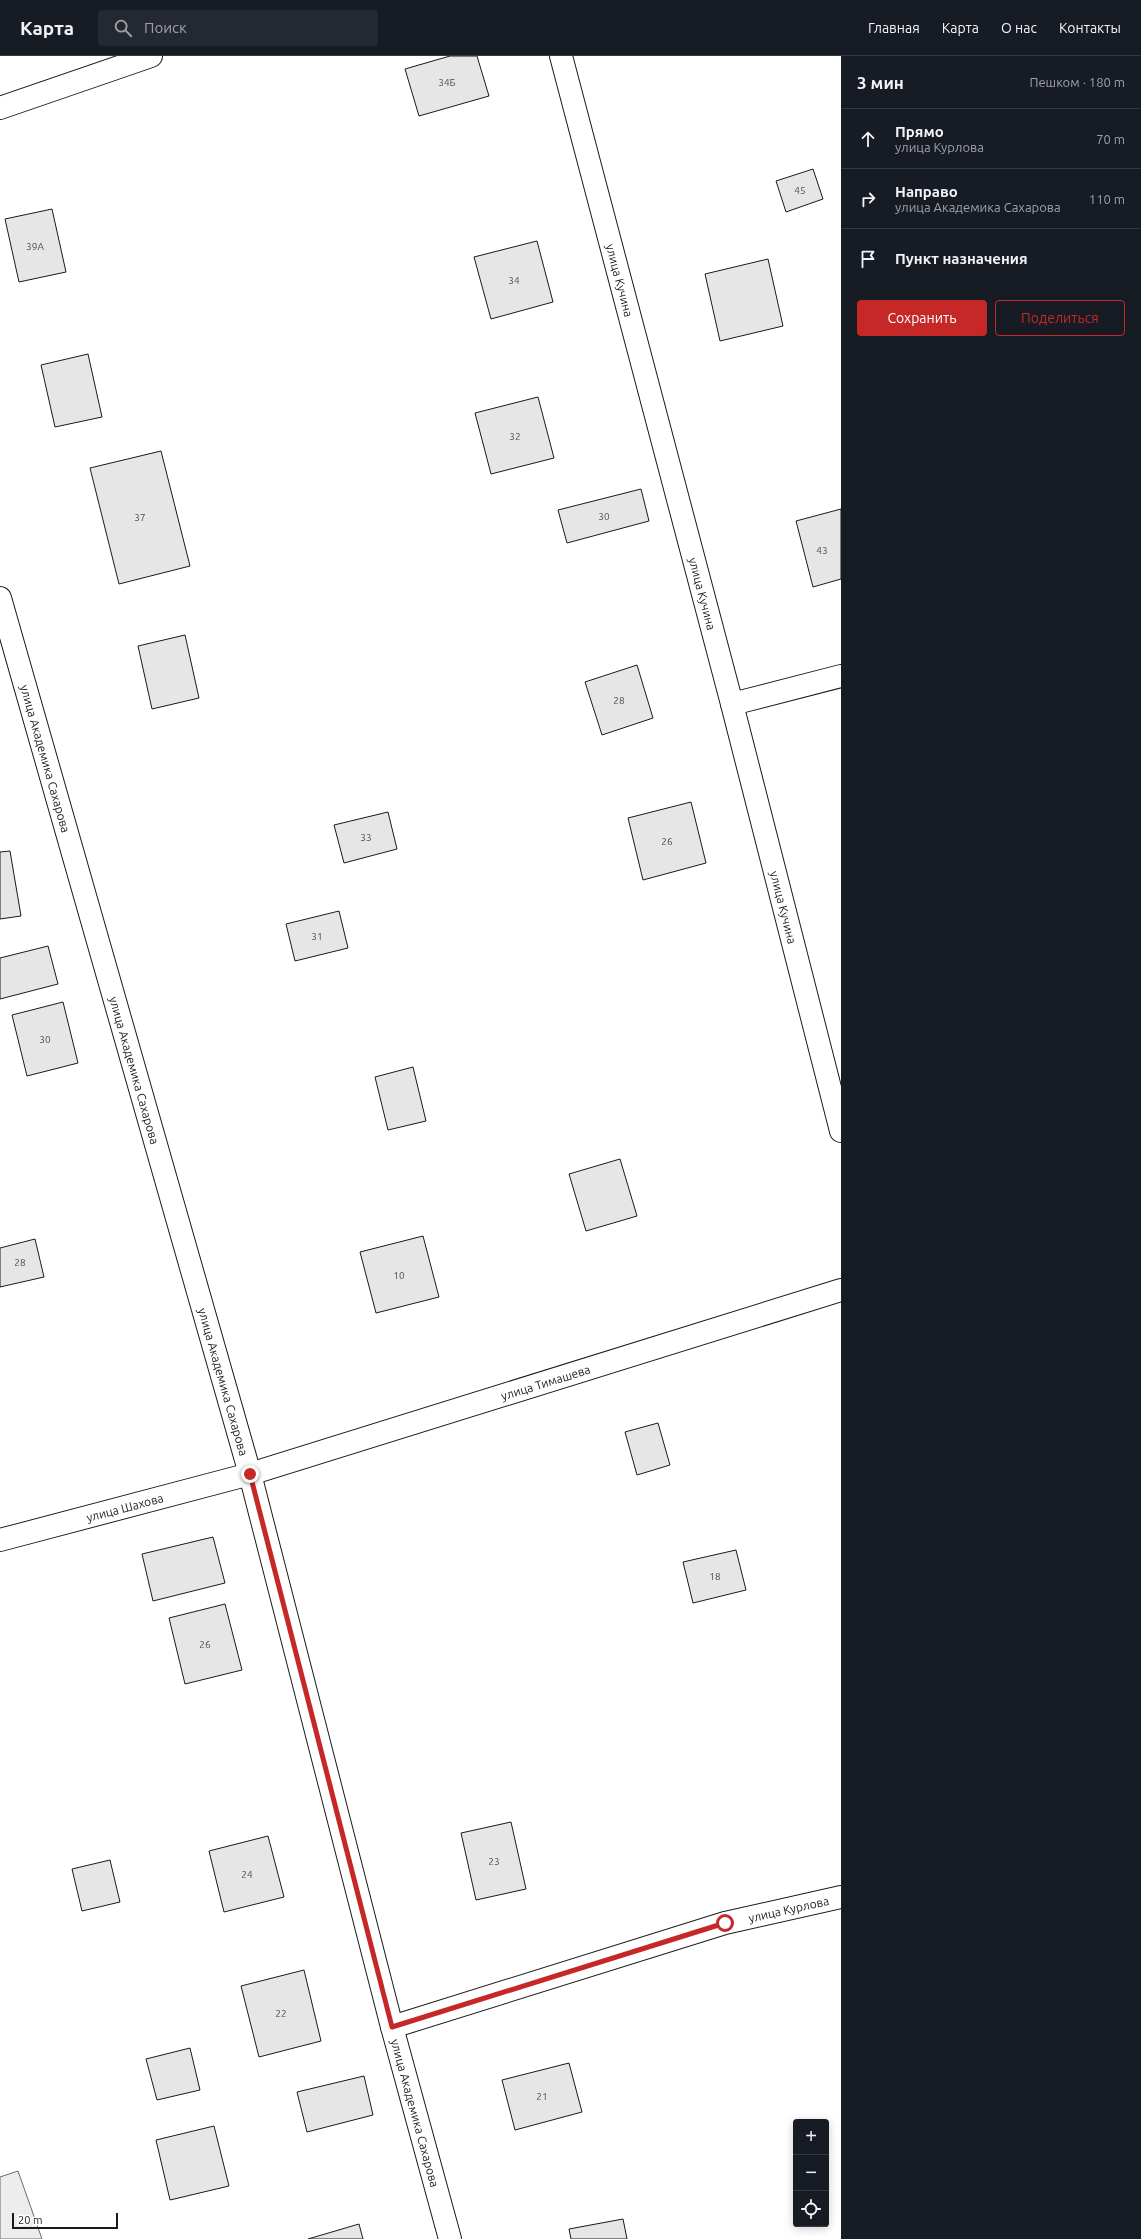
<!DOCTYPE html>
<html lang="ru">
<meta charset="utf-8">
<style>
:root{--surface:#171b24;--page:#242831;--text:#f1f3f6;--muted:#9ea1a6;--line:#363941;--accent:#c62828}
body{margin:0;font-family:Ubuntu,sans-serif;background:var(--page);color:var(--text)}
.controls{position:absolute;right:12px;bottom:12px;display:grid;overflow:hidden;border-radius:4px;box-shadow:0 2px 10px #0003}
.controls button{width:36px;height:36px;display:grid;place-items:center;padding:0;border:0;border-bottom:1px solid var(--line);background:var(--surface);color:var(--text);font:20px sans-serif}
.scale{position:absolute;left:12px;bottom:10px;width:106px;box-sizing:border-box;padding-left:4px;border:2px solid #1a1a1a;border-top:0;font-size:11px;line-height:14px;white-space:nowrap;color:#1a1a1a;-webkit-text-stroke:3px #fff;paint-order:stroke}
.stop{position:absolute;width:12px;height:12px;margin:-9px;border:3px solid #c62828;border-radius:50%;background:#fff}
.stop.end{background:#c62828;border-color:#fff;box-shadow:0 1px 4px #0008}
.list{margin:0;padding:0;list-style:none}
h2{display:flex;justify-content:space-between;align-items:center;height:52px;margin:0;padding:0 16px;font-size:17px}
h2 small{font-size:13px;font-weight:400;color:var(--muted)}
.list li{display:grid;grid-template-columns:26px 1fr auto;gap:12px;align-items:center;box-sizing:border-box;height:60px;padding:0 16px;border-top:1px solid var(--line)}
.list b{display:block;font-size:15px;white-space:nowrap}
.list p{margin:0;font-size:13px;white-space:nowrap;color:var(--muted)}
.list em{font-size:13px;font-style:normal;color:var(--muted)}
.actions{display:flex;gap:8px;padding:12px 16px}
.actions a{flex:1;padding:9px 0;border:1px solid var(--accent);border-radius:4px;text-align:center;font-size:14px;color:var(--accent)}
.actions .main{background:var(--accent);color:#fff}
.icon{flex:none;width:22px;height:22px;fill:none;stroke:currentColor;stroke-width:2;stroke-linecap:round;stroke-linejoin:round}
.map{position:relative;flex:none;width:841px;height:2183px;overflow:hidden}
header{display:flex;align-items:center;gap:24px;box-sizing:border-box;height:56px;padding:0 20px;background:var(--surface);border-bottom:1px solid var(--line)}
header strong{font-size:19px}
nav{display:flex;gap:22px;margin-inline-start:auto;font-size:14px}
.search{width:280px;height:36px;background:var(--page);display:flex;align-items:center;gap:10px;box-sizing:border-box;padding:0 14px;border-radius:4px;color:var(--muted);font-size:15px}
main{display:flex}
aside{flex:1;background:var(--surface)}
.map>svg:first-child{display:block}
.built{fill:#ededed;stroke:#6a6a6a}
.building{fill:#e6e6e6;stroke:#1a1a1a}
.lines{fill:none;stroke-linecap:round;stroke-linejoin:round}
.minor-casing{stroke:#1a1a1a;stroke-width:24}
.minor{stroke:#fff;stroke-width:22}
.route{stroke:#c62828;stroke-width:5}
.labels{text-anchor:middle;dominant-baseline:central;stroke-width:3;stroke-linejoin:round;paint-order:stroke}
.number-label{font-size:10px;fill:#4d4d4d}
.street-label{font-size:12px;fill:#1a1a1a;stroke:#fff}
</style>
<header>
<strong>Карта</strong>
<div class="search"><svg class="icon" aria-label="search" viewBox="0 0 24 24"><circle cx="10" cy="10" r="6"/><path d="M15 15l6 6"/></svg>Поиск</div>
<nav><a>Главная</a><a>Карта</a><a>О нас</a><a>Контакты</a></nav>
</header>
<main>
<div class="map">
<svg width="841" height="2183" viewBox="0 0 841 2183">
<rect width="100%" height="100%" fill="#fff"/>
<path class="built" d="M18 2115 42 2183H0V2121Z"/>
<path class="building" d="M450 0H477L489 40 419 60 405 13Z
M813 113 823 143 786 156 776 125Z
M52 153 66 216 19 226 5 163Z
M537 185 553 246 491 263 474 201Z
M768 203 783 270 720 285 705 218Z
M88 298 102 361 55 371 41 309Z
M538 341 554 402 491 418 475 357Z
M161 395 190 510 119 528 90 412Z
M641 433 649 465 567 487 558 454Z
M841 453V523L813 531 796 465Z
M185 579 199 642 152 653 138 590Z
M637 609 653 662 602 679 585 626Z
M691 746 706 807 643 824 628 762Z
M388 756 397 793 344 807 334 769Z
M10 795 21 860 0 863V796Z
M339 855 348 892 295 905 286 868Z
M48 890 58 928 0 943V902Z
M63 946 78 1007 27 1020 12 959Z
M413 1011 426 1065 388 1074 375 1021Z
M620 1103 637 1160 586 1175 569 1118Z
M423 1180 439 1241 376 1257 360 1196Z
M35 1183 44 1221 0 1231V1192Z
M658 1367 670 1409 637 1419 625 1376Z
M213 1481 225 1527 153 1545 142 1498Z
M736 1494 746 1534 693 1547 683 1506Z
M225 1548 242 1614 185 1628 169 1562Z
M511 1766 526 1833 476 1844 461 1777Z
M268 1780 284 1841 224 1856 209 1795Z
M110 1804 120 1846 82 1855 72 1813Z
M304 1914 321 1985 259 2001 241 1930Z
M190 1992 200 2034 157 2044 146 2003Z
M569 2007 582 2056 515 2074 502 2024Z
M364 2020 373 2059 307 2076 297 2036Z
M214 2070 229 2130 170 2144 156 2084Z
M623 2163 627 2183H571L569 2173Z
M359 2168 363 2183H308Z"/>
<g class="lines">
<defs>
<g id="minor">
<path id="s1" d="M561 0 732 648 841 1075"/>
<path d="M0 52 151 0"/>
<path id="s2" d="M0 542 250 1418 392 1971 450 2183"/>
<path d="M732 648 841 620"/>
<path id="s3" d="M0 1484 250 1418 841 1234"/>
<path id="s4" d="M392 1971 725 1867 841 1841"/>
</g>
</defs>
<use href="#minor" class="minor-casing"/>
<use href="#minor" class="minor"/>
</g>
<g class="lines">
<path class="route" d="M250 1418 392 1971 725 1867"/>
</g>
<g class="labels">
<g class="number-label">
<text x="447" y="26">34Б</text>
<text x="800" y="134">45</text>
<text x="35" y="190">39А</text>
<text x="514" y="224">34</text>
<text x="515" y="380">32</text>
<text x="604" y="460">30</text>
<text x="140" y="461">37</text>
<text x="822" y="494">43</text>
<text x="619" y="644">28</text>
<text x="366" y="781">33</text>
<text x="667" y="785">26</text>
<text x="317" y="880">31</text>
<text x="45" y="983">30</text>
<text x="20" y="1206">28</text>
<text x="399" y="1219">10</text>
<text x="715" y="1520">18</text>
<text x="205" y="1588">26</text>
<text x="494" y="1805">23</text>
<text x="247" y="1818">24</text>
<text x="281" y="1957">22</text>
<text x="542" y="2040">21</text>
</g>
<g class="street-label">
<text stroke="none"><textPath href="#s1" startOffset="232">улица Кучина</textPath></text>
<text stroke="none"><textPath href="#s1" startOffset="556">улица Кучина</textPath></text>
<text stroke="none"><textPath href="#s2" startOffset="167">улица Академика Сахарова</textPath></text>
<text stroke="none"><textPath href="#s1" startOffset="880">улица Кучина</textPath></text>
<text stroke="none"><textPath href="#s2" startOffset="491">улица Академика Сахарова</textPath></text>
<text stroke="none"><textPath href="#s2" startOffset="815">улица Академика Сахарова</textPath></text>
<text stroke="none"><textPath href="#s3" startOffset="568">улица Тимашева</textPath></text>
<text stroke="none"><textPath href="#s3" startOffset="129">улица Шахова</textPath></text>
<text stroke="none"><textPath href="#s4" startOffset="414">улица Курлова</textPath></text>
<text stroke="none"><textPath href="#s2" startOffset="1571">улица Академика Сахарова</textPath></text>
</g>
</g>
</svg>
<div class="controls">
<button>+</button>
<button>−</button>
<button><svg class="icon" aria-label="locate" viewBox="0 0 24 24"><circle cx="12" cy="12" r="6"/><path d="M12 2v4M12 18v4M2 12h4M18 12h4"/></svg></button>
</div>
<div class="scale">20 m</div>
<div class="stop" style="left:725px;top:1867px"></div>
<div class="stop end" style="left:250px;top:1418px"></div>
</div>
<aside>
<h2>3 мин<small>Пешком · 180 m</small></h2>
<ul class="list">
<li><svg class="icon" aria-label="ahead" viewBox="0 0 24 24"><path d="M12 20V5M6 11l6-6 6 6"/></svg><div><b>Прямо</b><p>улица Курлова</p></div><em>70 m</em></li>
<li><svg class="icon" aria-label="right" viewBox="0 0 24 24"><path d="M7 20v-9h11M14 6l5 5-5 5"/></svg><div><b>Направо</b><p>улица Академика Сахарова</p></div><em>110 m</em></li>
<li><svg class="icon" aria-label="arrive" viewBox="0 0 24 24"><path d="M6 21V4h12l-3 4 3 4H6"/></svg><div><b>Пункт назначения</b></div></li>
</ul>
<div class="actions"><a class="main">Сохранить</a><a>Поделиться</a></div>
</aside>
</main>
